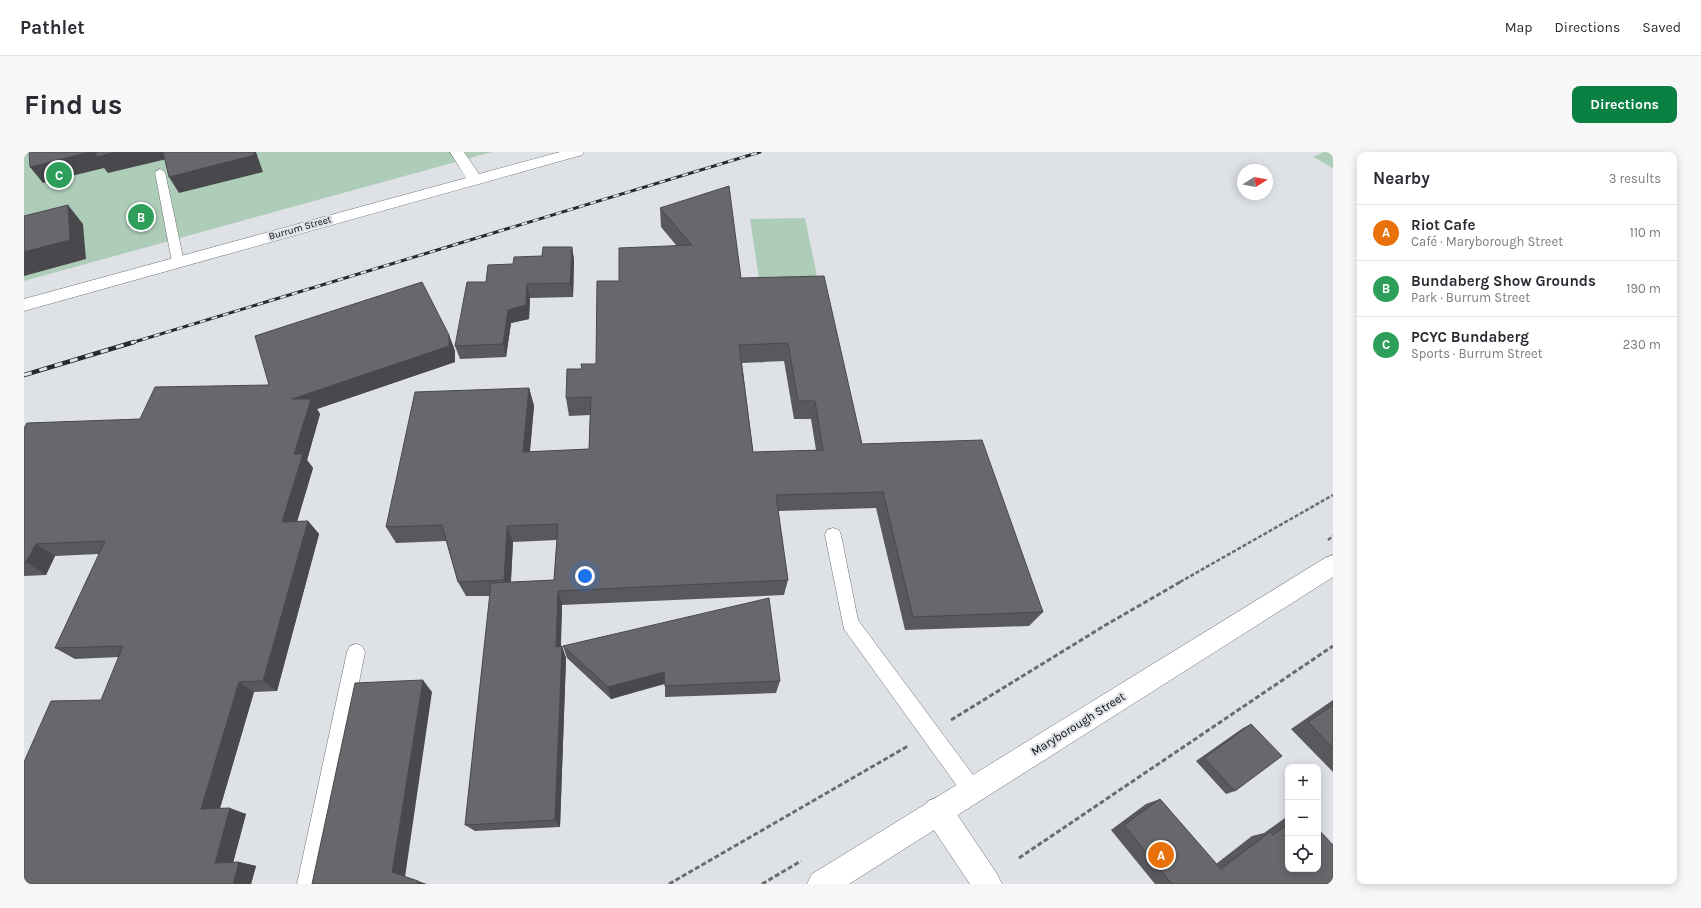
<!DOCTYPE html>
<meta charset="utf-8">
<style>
:root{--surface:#fff;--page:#f7f7f7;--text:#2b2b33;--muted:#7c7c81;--line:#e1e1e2;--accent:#0b8043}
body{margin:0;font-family:Karla,sans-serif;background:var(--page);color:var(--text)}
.controls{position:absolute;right:12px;bottom:12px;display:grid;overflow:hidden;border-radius:8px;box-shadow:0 2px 10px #0003}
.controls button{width:36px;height:36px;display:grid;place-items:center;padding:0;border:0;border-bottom:1px solid var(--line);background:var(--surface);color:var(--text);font:20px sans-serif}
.compass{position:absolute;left:1213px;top:12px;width:36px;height:36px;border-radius:50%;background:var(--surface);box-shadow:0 2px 10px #0003;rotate:79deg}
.you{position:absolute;left:561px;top:424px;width:14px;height:14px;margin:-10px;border:3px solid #fff;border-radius:50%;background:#1a73e8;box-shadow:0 0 0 6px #1a73e833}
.badge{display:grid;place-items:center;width:26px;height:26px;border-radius:50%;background:var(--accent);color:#fff;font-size:13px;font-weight:700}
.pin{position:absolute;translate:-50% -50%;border:2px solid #fff;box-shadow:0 1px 4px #0006}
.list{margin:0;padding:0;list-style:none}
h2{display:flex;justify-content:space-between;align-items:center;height:52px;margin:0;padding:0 16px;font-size:17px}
h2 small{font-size:13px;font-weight:400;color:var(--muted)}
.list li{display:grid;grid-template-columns:26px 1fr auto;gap:12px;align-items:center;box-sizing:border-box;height:56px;padding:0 16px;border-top:1px solid var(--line)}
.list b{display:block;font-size:15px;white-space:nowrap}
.list p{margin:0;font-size:13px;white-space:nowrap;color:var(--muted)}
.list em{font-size:13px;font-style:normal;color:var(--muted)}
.icon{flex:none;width:22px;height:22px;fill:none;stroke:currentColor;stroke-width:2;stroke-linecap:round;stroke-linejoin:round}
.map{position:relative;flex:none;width:1309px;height:732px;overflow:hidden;border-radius:8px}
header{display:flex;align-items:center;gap:24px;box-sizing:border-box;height:56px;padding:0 20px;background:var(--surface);border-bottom:1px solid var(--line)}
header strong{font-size:19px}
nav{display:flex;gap:22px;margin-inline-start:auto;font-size:14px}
.intro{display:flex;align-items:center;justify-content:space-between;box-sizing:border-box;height:96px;padding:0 24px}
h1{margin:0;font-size:28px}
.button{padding:10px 18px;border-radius:8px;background:var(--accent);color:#fff;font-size:14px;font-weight:700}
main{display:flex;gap:24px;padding:0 24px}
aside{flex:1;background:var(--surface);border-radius:8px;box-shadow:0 2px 10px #0003}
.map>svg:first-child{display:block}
.green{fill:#aecdb9}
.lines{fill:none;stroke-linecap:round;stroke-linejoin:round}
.service-casing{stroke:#707377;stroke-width:1}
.minor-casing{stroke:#707377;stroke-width:1}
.tertiary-casing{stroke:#707377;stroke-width:1}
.path-far1{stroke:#6a6c6f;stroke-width:2.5;stroke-dasharray:4 2;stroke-linecap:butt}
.path{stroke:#6a6c6f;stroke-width:3;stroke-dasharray:5 2.5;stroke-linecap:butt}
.service{fill:#fff;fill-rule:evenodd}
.minor{fill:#fff;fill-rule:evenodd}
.tertiary{fill:#fff;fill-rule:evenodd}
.rail-far1-casing{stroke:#282a2b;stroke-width:3}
.rail-casing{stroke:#282a2b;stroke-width:4.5}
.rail-far1{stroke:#dee1e6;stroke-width:2;stroke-dasharray:6;stroke-linecap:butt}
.rail{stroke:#dee1e6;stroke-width:3;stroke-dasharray:8;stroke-linecap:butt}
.wall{fill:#59595d;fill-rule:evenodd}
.shaded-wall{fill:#49484c}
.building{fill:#68676c;stroke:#49484c;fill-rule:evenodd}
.labels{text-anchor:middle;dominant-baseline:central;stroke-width:4;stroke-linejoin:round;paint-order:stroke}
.far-street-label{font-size:10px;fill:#0b0c0d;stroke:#dee1e6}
.street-label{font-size:12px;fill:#0b0c0d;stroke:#dee1e6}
</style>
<header>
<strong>Pathlet</strong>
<nav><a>Map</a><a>Directions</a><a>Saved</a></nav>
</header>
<div class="intro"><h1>Find us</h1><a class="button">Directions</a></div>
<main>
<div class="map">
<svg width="1309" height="732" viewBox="0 0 1309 732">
<rect width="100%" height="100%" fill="#dee1e6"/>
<path class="green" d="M0 0H468L0 129Z
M1300 0H1309V16L1289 5Z
M781 66 796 139 737 140 726 67Z"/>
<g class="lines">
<defs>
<path id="service" d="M136 17 141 20 160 110 154 114 148 110 131 20Z
M809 376 815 378 817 383 834 468 955 631 958 638 955 645 948 648 941 645 820 477 801 383 803 378Z
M332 492 338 494 341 500 295 732H273L323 500 326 494Z"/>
<path id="minor" d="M426 0H440L455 22 536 0H560L558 3 0 159V147L442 26Z
M914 645 924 649 973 722 978 732H946L904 669 900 659 904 649Z"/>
<path id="tertiary" d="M1309 403V425L825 732H783L788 722 1301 406Z"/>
</defs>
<use href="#service" class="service-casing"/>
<use href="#minor" class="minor-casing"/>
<use href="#tertiary" class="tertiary-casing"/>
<path class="path-far1" d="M1304 388 1309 384
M1156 430 1309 343"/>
<path class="path" d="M927 568 1080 474 1158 429
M995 706 1309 494
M645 732 884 594
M738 732 777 709"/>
<use href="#service" class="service"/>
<use href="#minor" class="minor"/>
<use href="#tertiary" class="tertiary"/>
<defs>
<path id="rail-far1" d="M107 191 736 0"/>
<path id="rail" d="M0 223 110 190"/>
</defs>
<use href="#rail-far1" class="rail-far1-casing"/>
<use href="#rail" class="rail-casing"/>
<use href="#rail-far1" class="rail-far1"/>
<use href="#rail" class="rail"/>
</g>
<path class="wall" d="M636 56 717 126 838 292 1019 460 1005 474 881 478 852 356 754 359 764 428 760 443 538 453 537 494H538L542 506 536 675 451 679 441 673 466 444H442L434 430 422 389 372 391 362 375 505 236 510 254 506 300 565 297 566 263 545 264 542 246 558 217 572 212 595 129 652 93 637 75ZM760 209 770 267H787L792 298 729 300 718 211ZM533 388 530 428 487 430 489 390Z
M548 95 550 108 549 145 506 146 505 167 487 171 482 205 436 207 431 194 462 130 489 112Z
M425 183 431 199V210L293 257 296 262 283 308 289 316 273 370 284 369 295 382 253 539 230 540 196 656 222 662 209 710H215L232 714 227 732 77 548 95 505 51 507 31 496 75 402 31 404 22 423 0 424V276L116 267 245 233Z
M539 494 756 529 752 541 641 545V532L587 547 543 506Z
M1309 548V620L1267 577Z
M1227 572 1211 639 1202 642 1172 609 1219 576Z
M1136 647 1192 712 1228 684 1240 681 1261 666 1264 665V717L1309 732H1131L1087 678 1122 652Z"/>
<path class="shaded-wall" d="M66 0H143L147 6 84 21 80 16 19 31 6 15Z
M230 0H232L239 20 155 41 145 25Z
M44 53 59 72 62 107 0 124V100Z
M548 95 550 108 549 145 546 131Z
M503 132 506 146 505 167 487 171 482 205 479 192 484 158Z
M425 183 431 199V210L293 257 296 262 283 308 289 316 269 383 258 370 268 247Z
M505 236 510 254 504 317 499 300Z
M284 369 295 382 253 539 239 529Z
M483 374 489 390 486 443 480 428Z
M12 392 31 404 22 423 2 410Z
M534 439 538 453 536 508 532 495Z
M538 494 542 506 536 675 531 668Z
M640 520 641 531 587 547 584 535Z
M399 528 408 540 381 725 368 720Z
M215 530 230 540 194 663 177 657Z
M206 656 222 662 208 715 191 711Z
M215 710 232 714 227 732H209Z
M394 729 403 732H393Z"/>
<path class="building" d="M5 0H66L6 15Z
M72 0H92L72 5Z
M139 0H230L231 3 145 25Z
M705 34 717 126 800 124 838 292 958 288 1019 460 889 465 859 340 752 343 764 428 534 439 532 495 538 494 531 668 441 673 467 431 530 428 534 372 483 374 480 428 434 430 418 373 362 375 391 240 505 236 499 300 565 297 567 245 542 246 543 217H558L557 212H572L573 129H595V96L668 93 636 56ZM764 191 774 249H791L799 298 729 300 715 193Z
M44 53 46 88 0 100V64Z
M519 95H548L546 131 503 132 502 153 484 158 479 192 431 194 443 130H462L464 113 489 112 490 105 518 104Z
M398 130 425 183V194L268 247H287L270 302H279L258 370 284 369 239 529 215 530 177 657 206 656 191 711 215 710 209 732H0V610L27 549 77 548 99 494 31 496 81 389 12 392 2 410H0V276L3 271 116 267 131 235 245 233 231 184Z
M745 446 756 529 641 534 640 520 584 535 539 494Z
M399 528 368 720 394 729 393 732H288L331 531Z
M1309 553V596L1284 570Z
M1227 572 1258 604 1211 639 1180 606Z
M1136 647 1197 717 1246 680 1249 683 1264 672V717H1294V677L1309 693V732H1148L1100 673Z"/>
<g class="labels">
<g class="far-street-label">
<text transform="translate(276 76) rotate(-16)">Burrum Street</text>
</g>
<g class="street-label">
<text transform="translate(1054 572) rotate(-32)">Maryborough Street</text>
</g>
</g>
</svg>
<div class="controls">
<button>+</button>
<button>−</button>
<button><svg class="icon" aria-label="locate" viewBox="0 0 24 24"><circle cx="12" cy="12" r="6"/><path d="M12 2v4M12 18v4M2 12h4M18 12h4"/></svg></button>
</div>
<svg class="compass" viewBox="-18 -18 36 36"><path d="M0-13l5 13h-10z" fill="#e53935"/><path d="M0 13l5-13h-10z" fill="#7c7c81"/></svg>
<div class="you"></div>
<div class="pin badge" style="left:1137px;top:703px;background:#e8710a">A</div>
<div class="pin badge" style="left:117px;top:65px;background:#2e9e5b">B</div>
<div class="pin badge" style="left:35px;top:23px;background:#2e9e5b">C</div>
</div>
<aside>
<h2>Nearby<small>3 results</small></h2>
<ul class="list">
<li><span class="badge" style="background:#e8710a">A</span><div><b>Riot Cafe</b><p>Café · Maryborough Street</p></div><em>110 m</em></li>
<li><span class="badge" style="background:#2e9e5b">B</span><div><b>Bundaberg Show Grounds</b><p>Park · Burrum Street</p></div><em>190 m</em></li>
<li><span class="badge" style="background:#2e9e5b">C</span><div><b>PCYC Bundaberg</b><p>Sports · Burrum Street</p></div><em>230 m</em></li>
</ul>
</aside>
</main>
